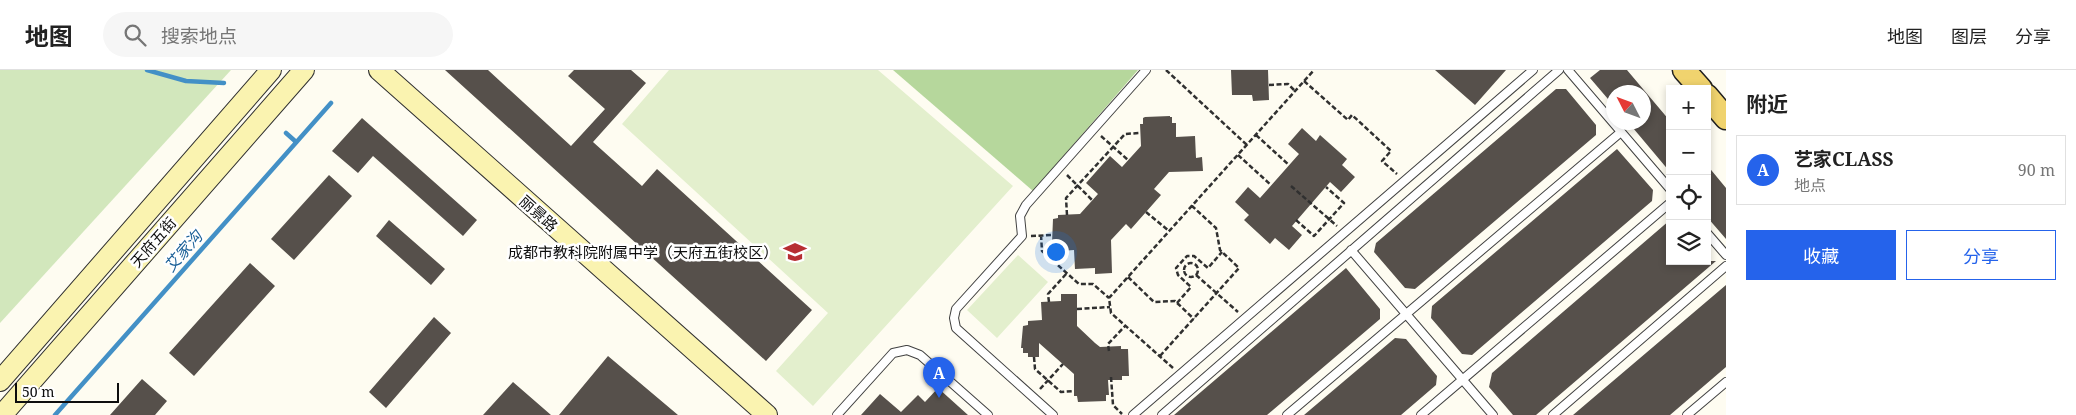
<!DOCTYPE html>
<html lang="zh">
<meta charset="utf-8">
<style>
:root{--surface:#fff;--page:#f6f6f6;--text:#222;--muted:#767676;--line:#e0e0e0;--accent:#2563eb}
body{margin:0;font-family:"Noto Serif","Noto Sans SC",serif;background:var(--page);color:var(--text)}
.controls{position:absolute;right:15px;top:15px;display:grid;overflow:hidden;border-radius:0px;box-shadow:0 2px 8px #0003}
.controls button{width:45px;height:45px;display:grid;place-items:center;padding:0;border:0;border-bottom:1px solid var(--line);background:var(--surface);color:var(--text);font:25px sans-serif}
.compass{position:absolute;left:1606px;top:15px;width:45px;height:45px;border-radius:50%;background:var(--surface);box-shadow:0 2px 8px #0003;rotate:312deg}
.scale{position:absolute;left:15px;bottom:12px;width:104px;box-sizing:border-box;padding-left:5px;border:2px solid #0e0e0e;border-top:0;font-size:14px;line-height:18px;white-space:nowrap;color:#0e0e0e;-webkit-text-stroke:4px #fff;paint-order:stroke}
.you{position:absolute;left:1055px;top:181px;width:18px;height:18px;margin:-12px;border:4px solid #fff;border-radius:50%;background:#1a73e8;box-shadow:0 0 0 8px #1a73e833}
.badge{display:grid;place-items:center;width:32px;height:32px;border-radius:50%;background:var(--accent);color:#fff;font-size:16px;font-weight:700}
.pin{position:absolute;translate:-50% -41px;filter:drop-shadow(0 1px 2px #0008)}
.pin::after{content:'';position:absolute;top:26px;width:18px;height:15px;background:inherit;clip-path:polygon(0 0,100% 0,50% 100%)}
.list{margin:0;padding:0;list-style:none}
h2{display:flex;justify-content:space-between;align-items:center;height:65px;margin:0;padding:0 20px;font-size:21px}
h2 small{font-size:16px;font-weight:400;color:var(--muted)}
.list li{display:grid;grid-template-columns:32px 1fr auto;gap:15px;align-items:center;box-sizing:border-box;height:70px;margin:0 10px 10px;padding:0 10px;border:1px solid var(--line);border-radius:0px}
.list b{display:block;font-size:19px;white-space:nowrap}
.list p{margin:0;font-size:16px;white-space:nowrap;color:var(--muted)}
.list em{font-size:16px;font-style:normal;color:var(--muted)}
.actions{display:flex;gap:10px;padding:15px 20px}
.actions a{flex:1;padding:11px 0;border:1px solid var(--accent);border-radius:0px;text-align:center;font-size:18px;color:var(--accent)}
.actions .main{background:var(--accent);color:#fff}
.icon{flex:none;width:28px;height:28px;fill:none;stroke:currentColor;stroke-width:2;stroke-linecap:round;stroke-linejoin:round}
.map{position:relative;flex:none;width:1726px;height:345px;overflow:hidden}
header{display:flex;align-items:center;gap:30px;box-sizing:border-box;height:70px;padding:0 25px;background:var(--surface);border-bottom:1px solid var(--line)}
header strong{font-size:24px}
nav{display:flex;gap:28px;margin-inline-start:auto;font-size:18px}
.search{width:350px;height:45px;background:var(--page);display:flex;align-items:center;gap:12px;box-sizing:border-box;padding:0 18px;border-radius:28px;color:var(--muted);font-size:19px}
main{display:flex}
aside{flex:1;background:var(--surface)}
.map>svg:first-child{display:block}
.green{fill:#d2e7bc}
.forest{fill:#b6d79c}
.pitch{fill:#e3efcd}
.lines{fill:none;stroke-linecap:round;stroke-linejoin:round}
.stream{stroke:#4390c6;stroke-width:4.5}
.building{fill:#56504b}
.lane-casing{stroke:#414141;stroke-width:10}
.secondary-casing{stroke:#303030;stroke-width:22}
.primary-casing{stroke:#1f1f1f;stroke-width:25}
.path{stroke:#303030;stroke-width:2.5;stroke-dasharray:5 2.5;stroke-linecap:butt}
.lane{stroke:#fff;stroke-width:8}
.secondary{stroke:#faf3b0;stroke-width:20}
.primary{stroke:#f0d36e;stroke-width:22}
.labels{text-anchor:middle;dominant-baseline:central;stroke-width:5;stroke-linejoin:round;paint-order:stroke}
.street-label{font-size:15px;fill:#0e0e0e;stroke:#fff}
.poi-label{font-size:15px;fill:#0e0e0e;stroke:#fff;text-anchor:end}
.water-label{font-size:16px;font-style:italic;fill:#1e6299;stroke:#fff}
</style>
<header>
<strong>地图</strong>
<div class="search"><svg class="icon" aria-label="search" viewBox="0 0 24 24"><circle cx="10" cy="10" r="6"/><path d="M15 15l6 6"/></svg>搜索地点</div>
<nav><a>地图</a><a>图层</a><a>分享</a></nav>
</header>
<main>
<div class="map">
<svg width="1726" height="345" viewBox="0 0 1726 345">
<rect width="100%" height="100%" fill="#fefcf1"/>
<path class="green" d="M0 0H231L0 253Z"/>
<path class="forest" d="M893 0H1138L1033 121Z"/>
<path class="pitch" d="M669 0H878L1013 116 813 336 776 301 828 243 622 54Z
M1018 185 1048 212 997 268 967 240Z"/>
<g class="lines">
<path class="stream" d="M147 0 186 11 224 13
M286 63 295 71
M55 345 331 33"/>
</g>
<path class="building" d="M445 0H488L571 76 605 39 568 6 574 0H631L646 13 593 72 642 116 657 99 812 240 766 291Z
M1231 0H1268L1269 30 1253 31 1252 25H1232Z
M1435 0H1506L1475 35Z
M1600 0H1627L1670 51V102L1628 52H1644V22H1614V36L1590 8Z
M1556 19H1566L1596 55V65L1415 219 1405 218 1374 182 1376 173Z
M1170 46V47H1172V53H1176V67L1195 66 1196 88 1202 87 1203 101 1169 102 1154 119 1161 125 1131 159 1126 154 1111 170 1112 203 1095 204V198L1075 199 1074 180 1060 181V178H1054V173H1052L1053 149 1058 148V145L1080 144 1098 124 1086 113 1110 86 1122 97 1141 76 1140 54H1143V48L1145 47Z
M362 48 477 150 463 166 373 86 358 103 332 81Z
M1302 58 1316 71 1320 65 1347 89 1342 95 1355 107 1341 122 1330 112 1292 156 1302 165 1289 180 1275 168 1270 174 1244 150 1249 145 1235 132 1248 117 1260 128 1299 84 1288 74Z
M1617 79 1653 120 1652 131 1472 285 1462 284 1431 248 1432 236Z
M1707 95 1726 118V169L1707 147Z
M329 105 352 126 294 190 271 169Z
M389 150 445 199 431 215 376 166Z
M1670 150V191H1716L1536 345H1513L1489 317 1492 303Z
M250 193 275 216 194 306 169 283Z
M1346 198 1380 239V249L1267 345H1174Z
M1726 215V297L1670 345H1573Z
M1061 224H1077V256L1095 273 1100 277 1121 276V279H1128L1129 306H1122V310H1108L1109 325H1106V331L1078 332 1077 326H1074V304L1039 273V287H1028V283H1023V278H1021L1023 256 1028 255V251L1042 250 1041 232 1061 231Z
M434 247 451 263 386 338 369 322Z
M1395 268 1406 269 1437 306 1436 315 1401 345H1304Z
M608 286 678 345H559Z
M142 309 167 331 155 345H110Z
M513 312 551 345H483Z
M938 318 968 345H861L880 324 901 342 918 325 925 332Z"/>
<g class="lines">
<defs>
<path id="lane" d="M1568 0 1670 119
M1707 163 1726 185
M1351 180 1493 345
M837 345 893 283 907 280 920 285 988 345
M1053 345 956 258 954 248 956 239 1022 166 1020 146 1026 135 1146 0
M1133 345 1533 0
M1162 345 1559 0
M1287 345 1621 62
M1421 345 1670 133
M1553 345 1726 196
M1687 345 1726 312"/>
<path id="secondary" d="M379 0 767 345
M0 311 271 0
M2 345 304 0"/>
<path id="primary" d="M1684 0 1701 19
M1707 26 1726 48"/>
</defs>
<use href="#lane" class="lane-casing"/>
<use href="#secondary" class="secondary-casing"/>
<use href="#primary" class="primary-casing"/>
<path class="path" d="M1166 0 1247 75
M1304 11 1348 50 1352 45 1391 81 1382 91 1397 104
M1269 15 1288 14 1295 21
M1256 65 1289 95
M1101 66 1128 90
M1238 85 1271 115
M1067 105 1092 130
M1291 116 1337 156
M1146 142 1169 161
M1067 145 1066 128 1125 64 1140 63
M1296 150 1314 166 1344 133 1326 117
M1041 165 1042 181 1079 214H1093L1109 228
M1031 166 1052 165
M1184 200a7 7 0 1 1 14 0a7 7 0 1 1-14 0Z
M1196 205 1238 242
M1128 207 1154 232 1175 231 1194 249
M1049 232 1048 224 1067 203
M1177 233 1191 217 1178 205 1176 198 1187 186H1194L1208 198 1222 182
M1077 239 1110 237
M1109 281 1108 274 1125 256
M1160 286 1239 198 1220 180 1216 158 1192 136
M1034 287 1035 299 1061 322 1074 321
M1173 298 1111 243 1109 228 1314 0
M1111 307 1113 335 1122 344
M1040 319 1063 294"/>
<use href="#lane" class="lane"/>
<use href="#secondary" class="secondary"/>
<use href="#primary" class="primary"/>
</g>
<defs>
<symbol id="school-bare" viewBox="-9 -9 18 18"><path d="M0-5L7-2L0 1L-7-2ZM-4 1L0 2.5L4 1V4Q0 6-4 4Z" fill="#b72e32" stroke="#fff" stroke-width="2.5" paint-order="stroke"/></symbol>
</defs>
<g fill-rule="evenodd">
<use href="#school-bare" x="779" y="166" width="32" height="32"/>
</g>
<g class="labels">
<g class="street-label">
<text transform="translate(539 143) rotate(42)">丽景路</text>
<text transform="translate(153 172) rotate(-49)">天府五街</text>
</g>
<g class="poi-label">
<text x="778" y="182">成都市教科院附属中学（天府五街校区）</text>
</g>
<g class="water-label">
<text transform="translate(183 181) rotate(-49)">艾家沟</text>
</g>
</g>
</svg>
<div class="controls">
<button>+</button>
<button>−</button>
<button><svg class="icon" aria-label="locate" viewBox="0 0 24 24"><circle cx="12" cy="12" r="6"/><path d="M12 2v4M12 18v4M2 12h4M18 12h4"/></svg></button>
<button><svg class="icon" aria-label="layers" viewBox="0 0 24 24"><path d="M12 4l9 5-9 5-9-5zM3 14l9 5 9-5"/></svg></button>
</div>
<svg class="compass" viewBox="-18 -18 36 36"><path d="M0-13l5 13h-10z" fill="#e53935"/><path d="M0 13l5-13h-10z" fill="#767676"/></svg>
<div class="scale">50 m</div>
<div class="you"></div>
<div class="pin badge" style="left:939px;top:328px">A</div>
</div>
<aside>
<h2>附近<small></small></h2>
<ul class="list">
<li><span class="badge">A</span><div><b>艺家CLASS</b><p>地点</p></div><em>90 m</em></li>
</ul>
<div class="actions"><a class="main">收藏</a><a>分享</a></div>
</aside>
</main>
